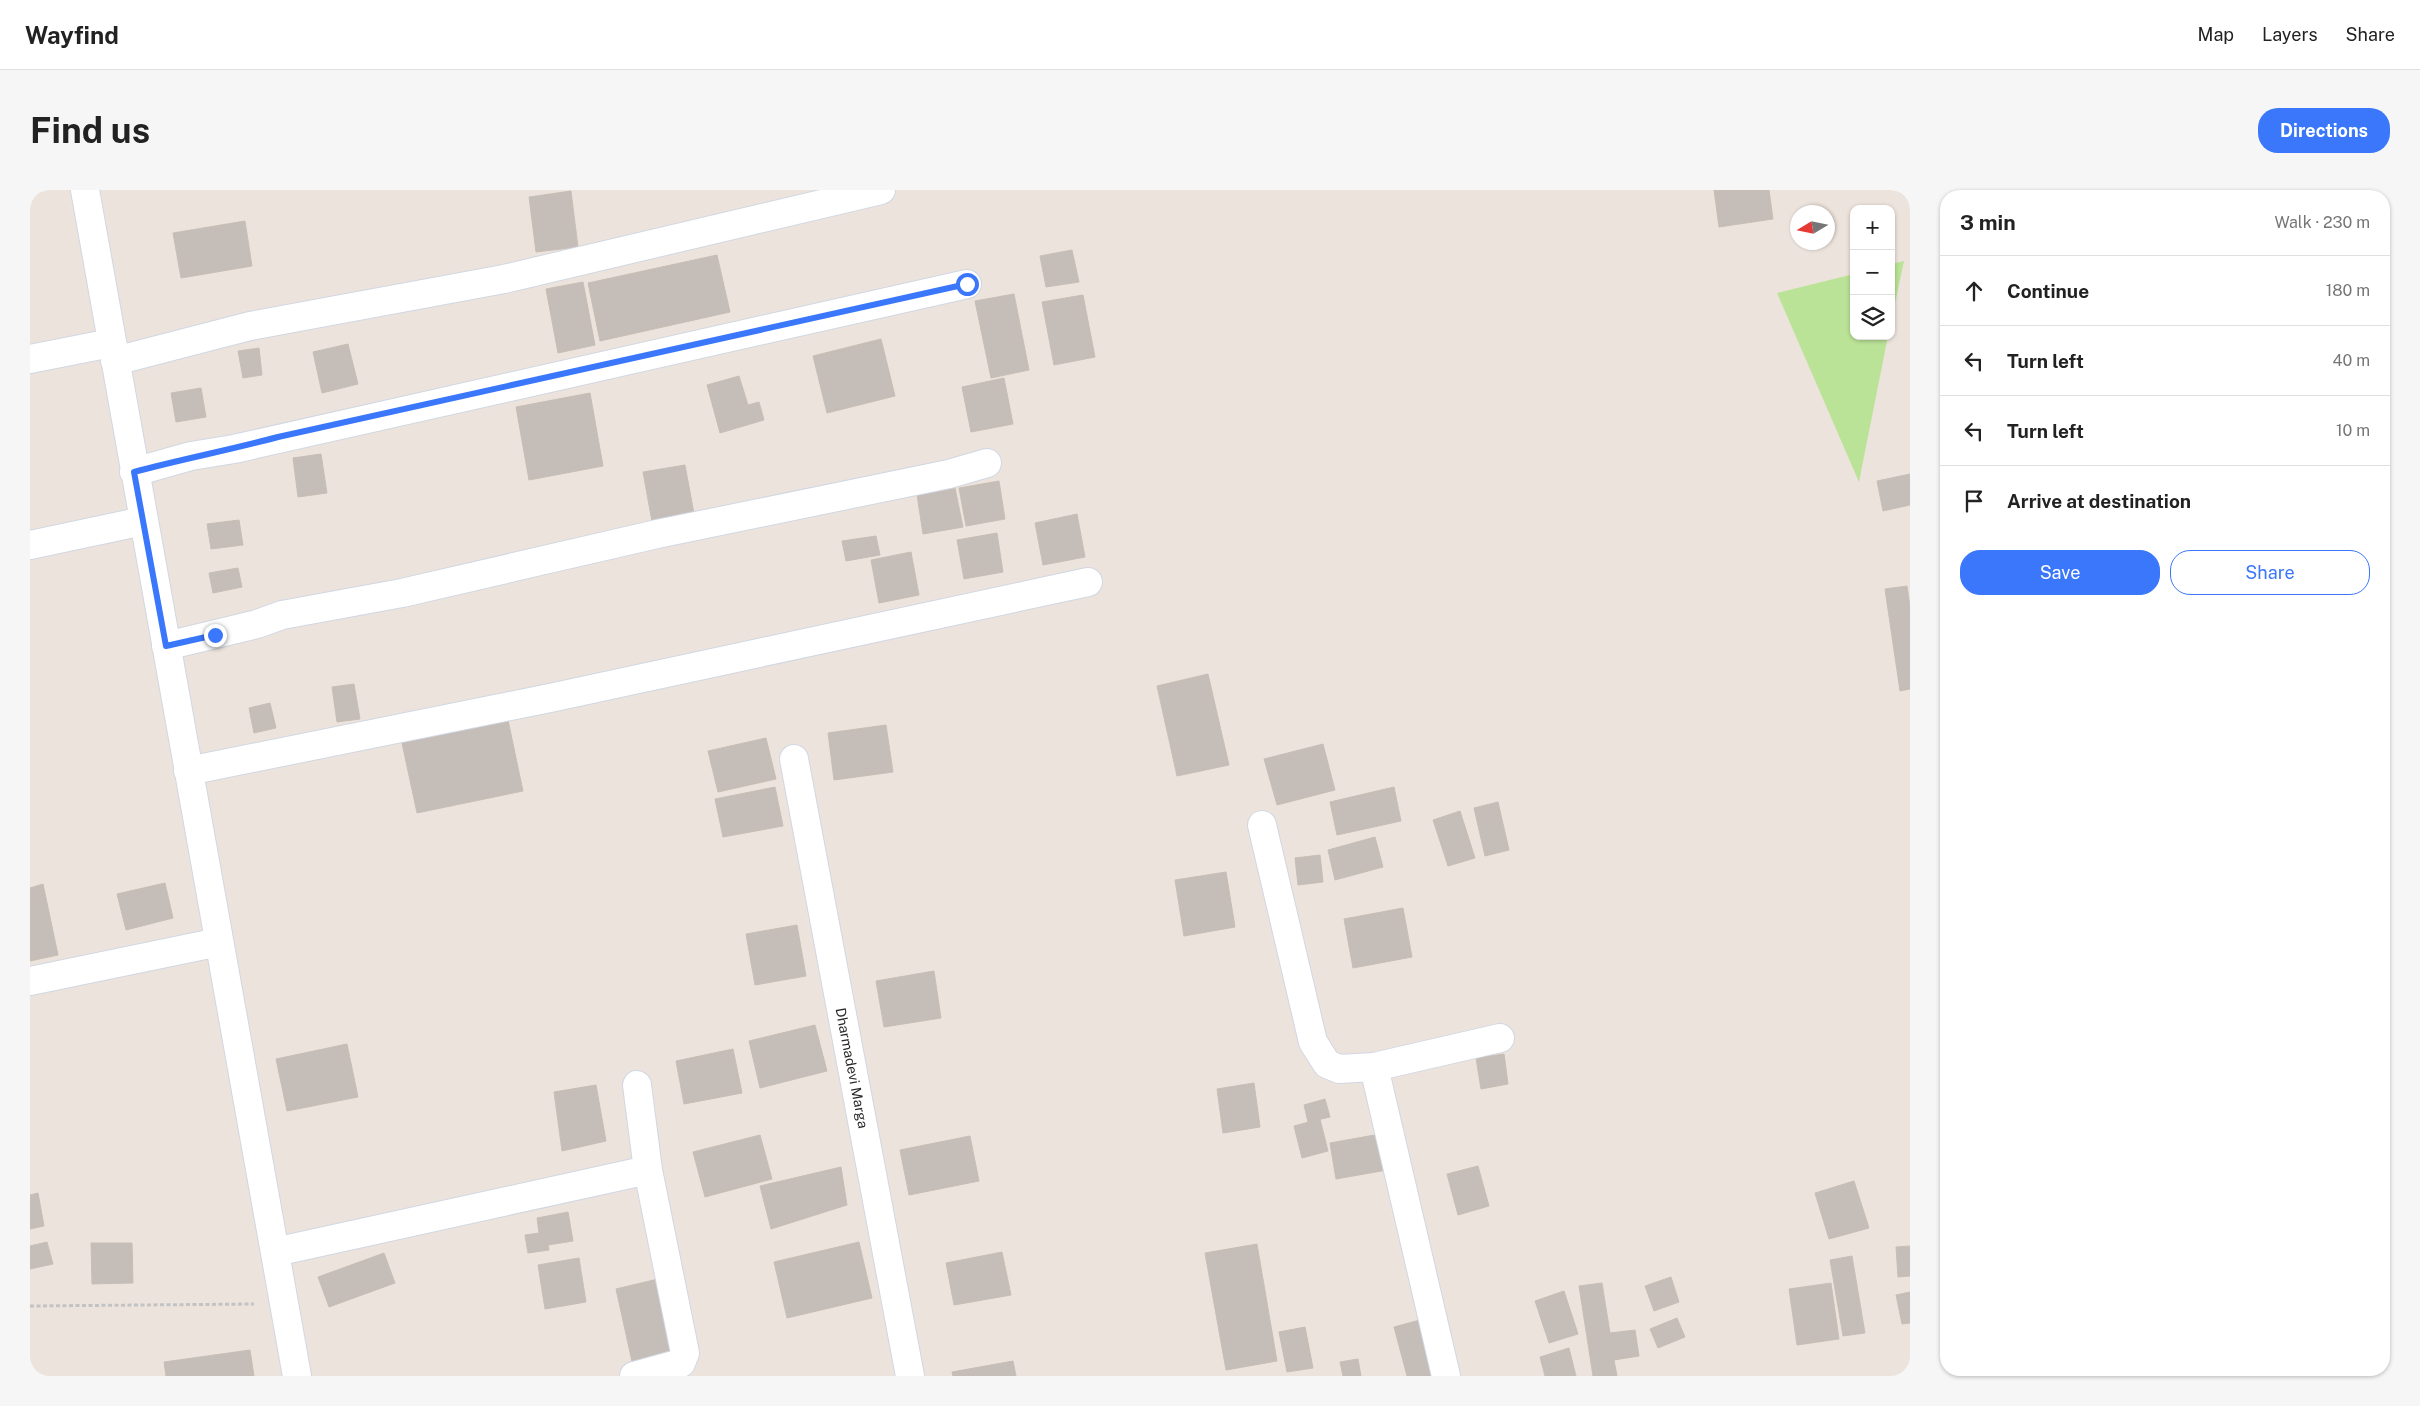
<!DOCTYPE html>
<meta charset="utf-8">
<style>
:root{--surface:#fff;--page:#f6f6f6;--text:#222;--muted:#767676;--line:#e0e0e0;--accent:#3a77fb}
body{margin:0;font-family:"Public Sans",sans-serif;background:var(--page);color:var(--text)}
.controls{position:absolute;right:15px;top:15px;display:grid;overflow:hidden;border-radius:10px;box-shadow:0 1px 4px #0004}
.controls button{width:45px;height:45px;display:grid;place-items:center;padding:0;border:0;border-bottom:1px solid var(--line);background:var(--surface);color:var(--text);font:25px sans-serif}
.compass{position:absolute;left:1760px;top:15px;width:45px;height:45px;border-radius:50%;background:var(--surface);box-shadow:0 1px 4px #0004;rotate:260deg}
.stop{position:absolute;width:15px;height:15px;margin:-11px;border:4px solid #3a77fb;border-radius:50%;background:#fff}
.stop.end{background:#3a77fb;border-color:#fff;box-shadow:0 1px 5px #0008}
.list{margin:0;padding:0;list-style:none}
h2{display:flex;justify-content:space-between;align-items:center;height:65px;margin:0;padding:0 20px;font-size:21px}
h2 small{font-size:16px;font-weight:400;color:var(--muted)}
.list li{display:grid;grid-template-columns:32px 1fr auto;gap:15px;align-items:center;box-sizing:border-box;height:70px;padding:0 20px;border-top:1px solid var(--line)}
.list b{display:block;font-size:19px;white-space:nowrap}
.list em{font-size:16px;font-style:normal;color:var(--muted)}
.actions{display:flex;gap:10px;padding:15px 20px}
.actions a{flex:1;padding:11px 0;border:1px solid var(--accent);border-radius:20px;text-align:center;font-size:18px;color:var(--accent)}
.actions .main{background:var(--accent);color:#fff}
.icon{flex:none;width:28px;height:28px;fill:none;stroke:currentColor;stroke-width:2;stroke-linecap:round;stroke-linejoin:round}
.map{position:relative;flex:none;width:1880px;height:1186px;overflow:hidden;border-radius:20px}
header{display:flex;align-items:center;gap:30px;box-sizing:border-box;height:70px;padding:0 25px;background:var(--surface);border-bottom:1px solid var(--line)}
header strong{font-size:24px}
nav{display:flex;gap:28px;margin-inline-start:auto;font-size:18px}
.intro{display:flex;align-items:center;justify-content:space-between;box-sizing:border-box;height:120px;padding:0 30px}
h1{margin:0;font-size:35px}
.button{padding:12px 22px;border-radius:20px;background:var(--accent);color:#fff;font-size:18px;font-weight:700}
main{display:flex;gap:30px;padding:0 30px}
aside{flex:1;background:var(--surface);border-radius:20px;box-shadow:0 1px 4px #0004}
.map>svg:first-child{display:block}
.green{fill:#bbe397}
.building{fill:#c4bdb8;stroke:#c7bfb5}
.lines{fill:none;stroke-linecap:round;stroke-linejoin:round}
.minor-casing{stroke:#d1d7e3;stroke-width:30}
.path{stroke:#c3c3c3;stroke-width:3;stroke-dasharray:4 2.5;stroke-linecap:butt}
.minor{stroke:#fff;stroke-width:28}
.route{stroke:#3a77fb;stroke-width:6}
.labels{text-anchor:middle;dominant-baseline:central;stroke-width:4;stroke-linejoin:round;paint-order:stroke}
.street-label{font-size:14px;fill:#2a2a2a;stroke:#fff}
</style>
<header>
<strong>Wayfind</strong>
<nav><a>Map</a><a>Layers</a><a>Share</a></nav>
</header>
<div class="intro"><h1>Find us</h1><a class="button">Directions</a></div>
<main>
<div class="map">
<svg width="1880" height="1186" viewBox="0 0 1880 1186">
<rect width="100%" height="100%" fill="#ece3dc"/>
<path class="green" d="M1874 71 1861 132V74Z
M1824 84V146H1858L1829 292 1747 103Z"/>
<path class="building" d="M1684 0H1739L1743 29 1689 37Z
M541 1 548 57 506 62 499 7Z
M215 31 222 76 151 88 143 43Z
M1042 60 1049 92 1016 97 1010 66Z
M687 65 700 122 570 151 558 93Z
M553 92 565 155 528 163 516 99Z
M984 104 999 180 961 188 945 111Z
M1053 105 1065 167 1024 175 1012 112Z
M851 149 865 206 797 223 783 166Z
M318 154 328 194 292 203 283 162Z
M229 158 232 185 213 188 208 161Z
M709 186 718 215 729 212 734 230 690 243 677 195Z
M974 188 983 234 941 242 932 197Z
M171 198 176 227 146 232 141 203Z
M560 203 573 276 499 290 486 217Z
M291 264 297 303 268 307 263 268Z
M655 275 665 329 623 337 613 282Z
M1880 284V315L1853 321 1847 291Z
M969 291 975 329 936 336 929 298Z
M925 298 933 337 893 344 887 305Z
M1047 324 1055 367 1013 375 1005 333Z
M209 330 213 355 181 359 177 334Z
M967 343 973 382 934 389 927 350Z
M846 346 850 365 816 371 812 351Z
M881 362 889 405 849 413 841 370Z
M208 378 212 397 183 403 179 383Z
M1877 396 1880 417V499L1870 501 1855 399Z
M1178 484 1199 575 1147 586 1127 496Z
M324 494 330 529 307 532 302 497Z
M240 513 246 538 224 543 219 518Z
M478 530 493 601 387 623 372 553Z
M856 535 863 582 804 590 798 543Z
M736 548 746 589 688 602 678 561Z
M1293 554 1305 600 1247 615 1234 569Z
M745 597 753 636 693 647 685 609Z
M1364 597 1371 631 1307 645 1300 612Z
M1468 612 1479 660 1455 666 1444 618Z
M1430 621 1445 668 1418 676 1403 630Z
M1345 647 1353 677 1305 690 1298 660Z
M1290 665 1293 692 1268 695 1265 668Z
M1196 682 1205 737 1154 746 1145 690Z
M135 693 143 728 96 740 87 704Z
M13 694 28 765 0 771V698Z
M1373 718 1382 767 1323 778 1314 729Z
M767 735 776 786 725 795 716 744Z
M904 781 911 828 854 837 846 791Z
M785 835 797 881 730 898 719 851Z
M317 854 328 907 257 921 246 869Z
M703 859 712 903 654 914 646 871Z
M1474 864 1478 894 1451 899 1446 868Z
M1224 893 1230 937 1193 943 1187 899Z
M566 895 576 951 532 961 524 902Z
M1295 909 1300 927 1278 932 1274 915Z
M1290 929 1298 961 1272 968 1264 936Z
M1350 944 1357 980 1306 989 1300 953Z
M730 945 742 989 675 1007 663 962Z
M940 946 949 991 879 1005 870 960Z
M1448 976 1459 1016 1428 1025 1417 984Z
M811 977 817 1015 741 1039 730 996Z
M1824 991 1839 1038 1799 1049 1785 1003Z
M8 1003 14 1036 0 1039V1005Z
M538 1022 543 1051 518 1055 519 1060 498 1063 495 1045 509 1043 507 1028Z
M17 1052 23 1074 0 1079V1056Z
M829 1052 842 1108 757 1128 744 1072Z
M61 1053H102L103 1093 62 1094Z
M1227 1054 1247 1171 1196 1180 1175 1063Z
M1880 1056V1086L1868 1087 1866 1057Z
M972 1062 981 1105 924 1115 916 1073Z
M354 1063 365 1093 299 1117 288 1087Z
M1822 1066 1835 1143 1813 1146 1800 1070Z
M549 1068 556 1112 515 1119 508 1075Z
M1641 1087 1649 1112 1624 1121 1615 1096Z
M628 1089 645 1167 603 1176 586 1099Z
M1572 1093 1580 1143 1605 1140 1609 1166 1584 1170 1587 1186H1563L1549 1096Z
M1801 1093 1809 1149 1767 1155 1759 1099Z
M1534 1101 1548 1144 1519 1153 1505 1111Z
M1880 1102V1133L1872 1134 1866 1105Z
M1647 1128 1655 1147 1628 1158 1620 1139Z
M1390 1130 1405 1186H1377L1364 1137Z
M1275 1137 1283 1178 1257 1182 1249 1142Z
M1539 1158 1546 1186H1515L1510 1167Z
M220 1160 224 1186H136L134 1172Z
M1328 1169 1331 1186H1313L1310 1172Z
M983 1171 986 1186H923L922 1182Z"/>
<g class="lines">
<defs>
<path id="minor" d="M55 0 267 1186
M0 169 81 153
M85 171 220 136 474 89 851 0
M104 282 161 266 204 259 937 94
M0 355 113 331
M136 456 227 434 252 425 372 403 627 344 919 284 957 273
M764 569 880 1186
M158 581 520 508 1058 392
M1232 635 1283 852 1297 874 1309 879 1344 877 1416 1186
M0 791 189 752
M1344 877 1470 848
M245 1062 618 980
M604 1186 651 1173 655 1163 618 980 607 895"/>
</defs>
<use href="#minor" class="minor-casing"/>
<path class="path" d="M0 1116 224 1114"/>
<use href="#minor" class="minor"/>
</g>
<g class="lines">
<path class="route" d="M185 445 136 456 104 282C152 269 200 260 248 247L937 94"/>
</g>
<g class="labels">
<g class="street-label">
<text transform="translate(822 878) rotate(79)">Dharmadevi Marga</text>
</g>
</g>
</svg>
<div class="controls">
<button>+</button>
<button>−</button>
<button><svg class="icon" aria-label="layers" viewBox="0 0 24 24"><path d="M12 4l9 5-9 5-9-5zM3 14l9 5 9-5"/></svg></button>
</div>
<svg class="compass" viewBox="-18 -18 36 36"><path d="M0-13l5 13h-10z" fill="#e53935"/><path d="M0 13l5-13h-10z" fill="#767676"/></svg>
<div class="stop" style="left:937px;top:94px"></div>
<div class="stop end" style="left:185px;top:445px"></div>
</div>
<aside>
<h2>3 min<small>Walk · 230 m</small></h2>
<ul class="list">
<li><svg class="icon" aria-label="ahead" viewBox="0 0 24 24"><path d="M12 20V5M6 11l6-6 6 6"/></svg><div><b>Continue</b></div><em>180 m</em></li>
<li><svg class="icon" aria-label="left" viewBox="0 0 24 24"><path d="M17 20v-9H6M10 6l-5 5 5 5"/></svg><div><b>Turn left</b></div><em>40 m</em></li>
<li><svg class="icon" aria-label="left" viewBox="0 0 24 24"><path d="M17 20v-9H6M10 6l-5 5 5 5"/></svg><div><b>Turn left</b></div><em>10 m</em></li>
<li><svg class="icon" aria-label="arrive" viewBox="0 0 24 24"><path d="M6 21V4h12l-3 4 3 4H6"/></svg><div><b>Arrive at destination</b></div></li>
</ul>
<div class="actions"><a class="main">Save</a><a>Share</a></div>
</aside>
</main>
